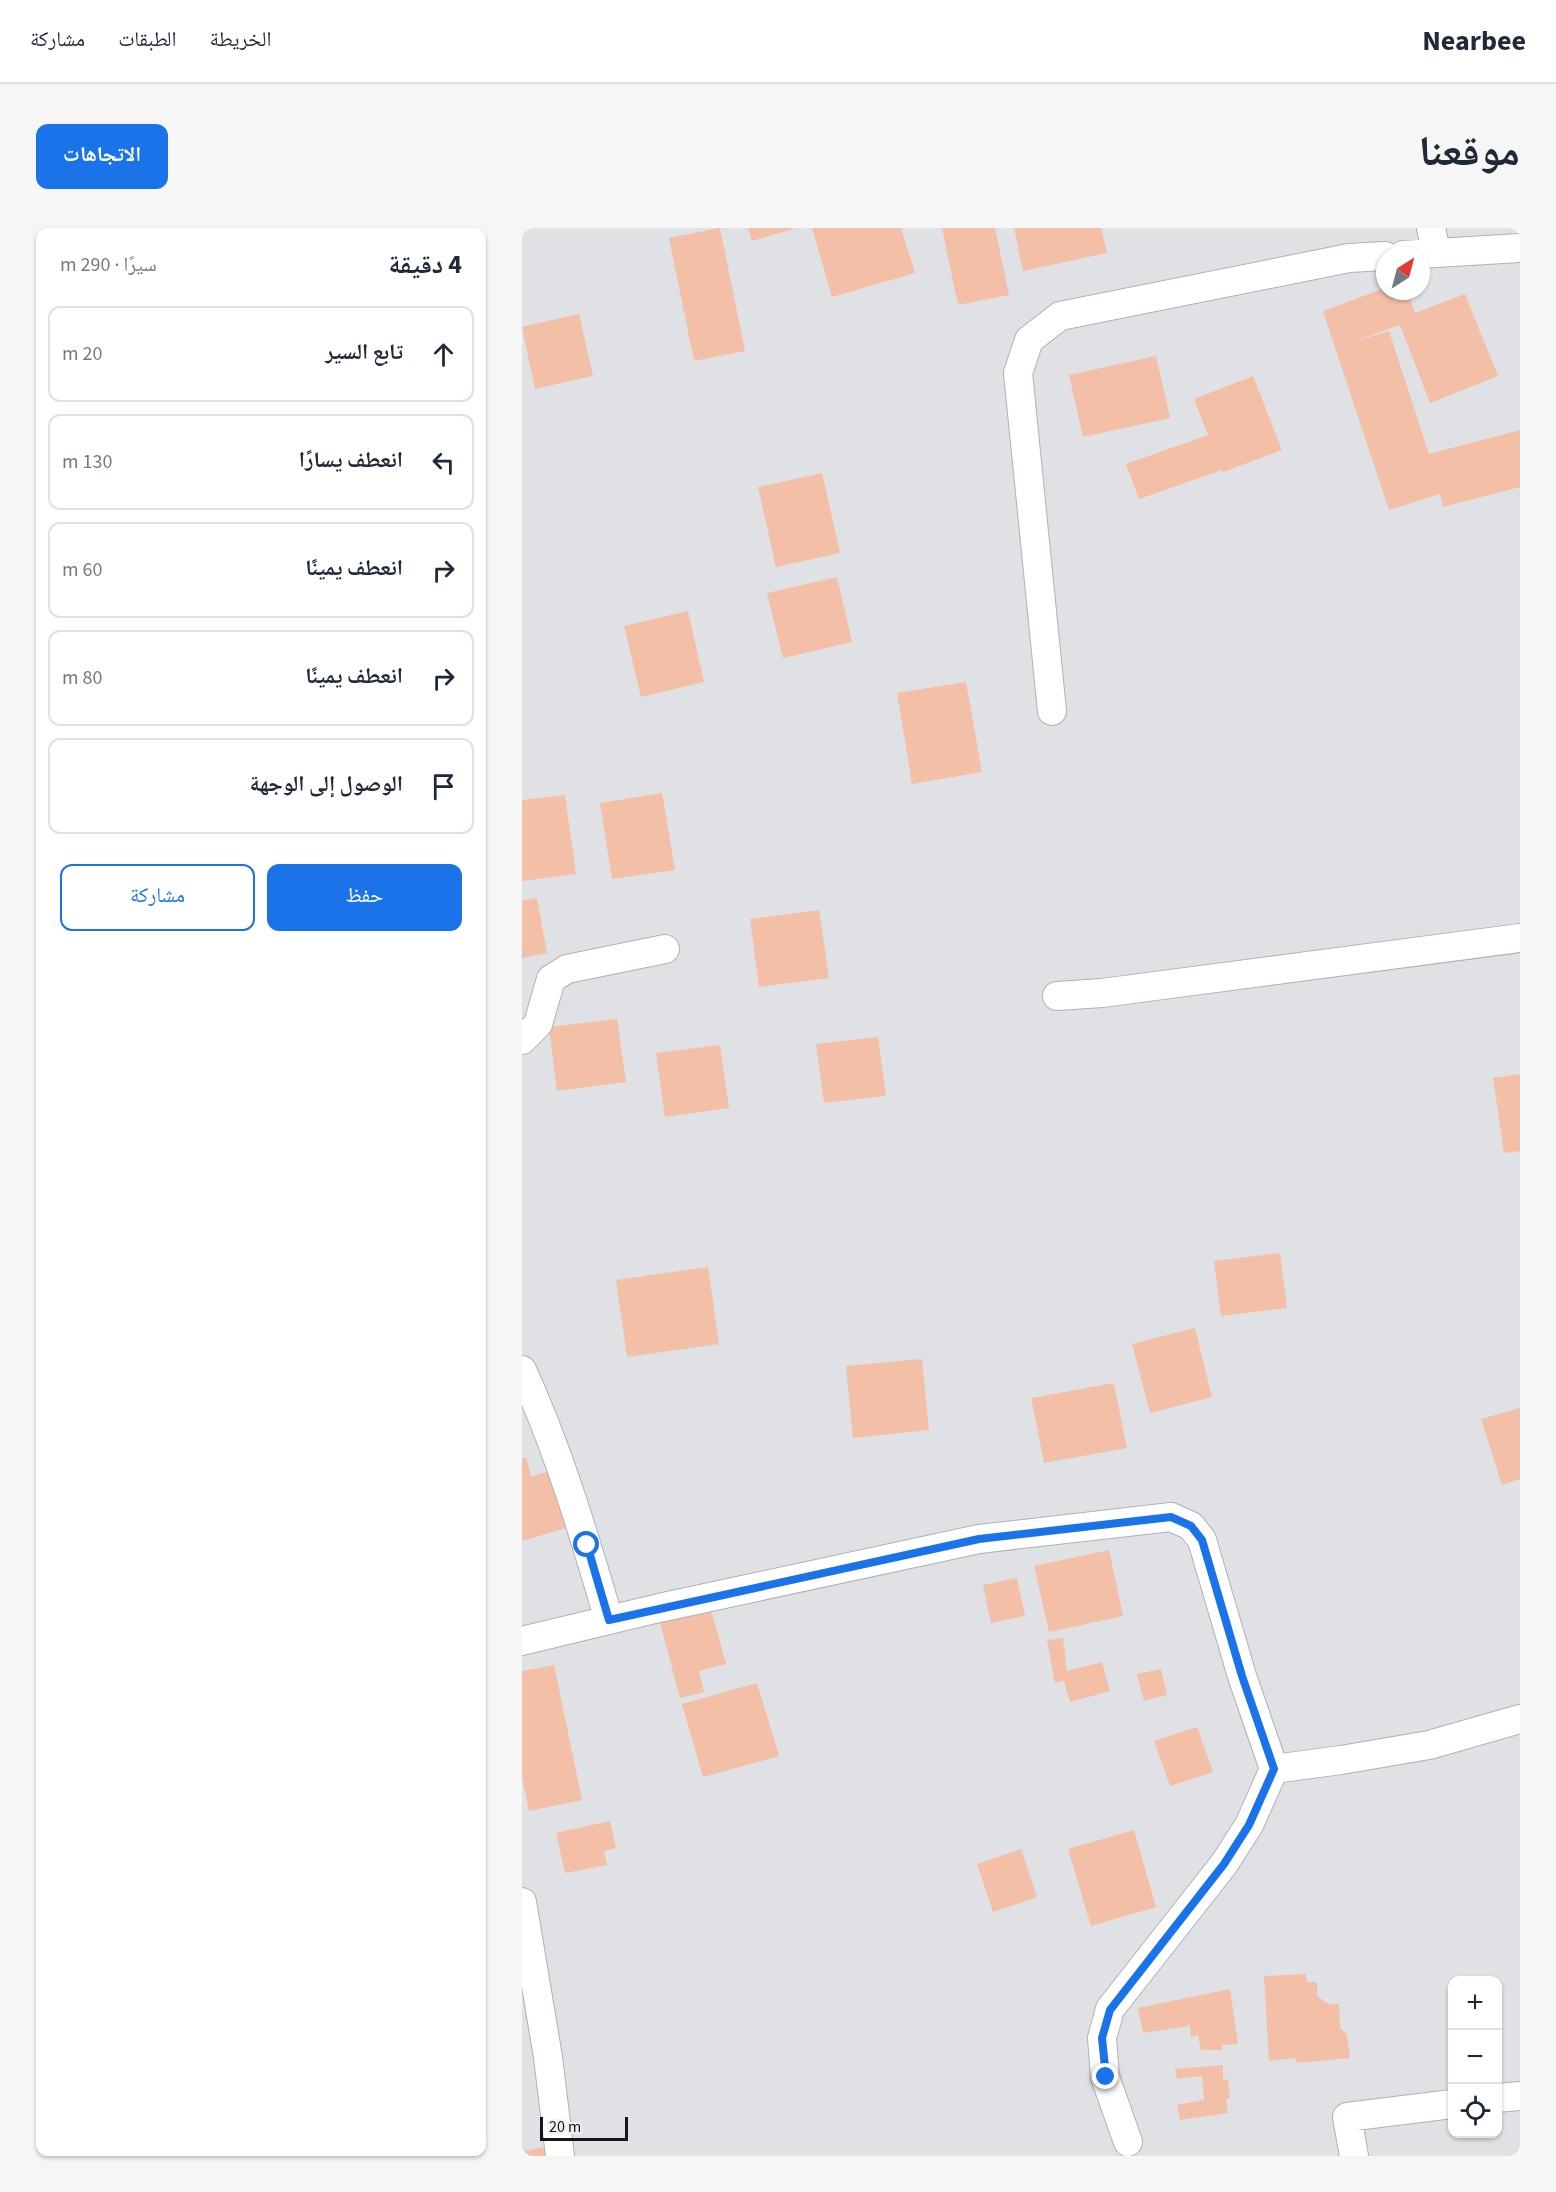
<!DOCTYPE html>
<html lang="ar">
<meta charset="utf-8">
<style>
:root{--surface:#fff;--page:#f6f6f7;--text:#1f2937;--muted:#747a83;--line:#e0e1e3;--accent:#1a73e8}
body{margin:0;font-family:"Source Sans 3","Noto Naskh Arabic",sans-serif;background:var(--page);color:var(--text);direction:rtl}
.controls{position:absolute;right:18px;bottom:18px;display:grid;overflow:hidden;border-radius:12px;box-shadow:0 2px 4px #0004}
.controls button{width:54px;height:54px;display:grid;place-items:center;padding:0;border:0;border-bottom:2px solid var(--line);background:var(--surface);color:var(--text);font:30px sans-serif}
.compass{position:absolute;left:854px;top:18px;width:54px;height:54px;border-radius:50%;background:var(--surface);box-shadow:0 2px 4px #0004;rotate:36deg}
.scale{position:absolute;left:18px;bottom:15px;width:88px;box-sizing:border-box;padding-left:6px;border:3px solid #161618;border-top:0;font-size:16px;line-height:21px;white-space:nowrap;color:#161618;-webkit-text-stroke:4px #edeff3;paint-order:stroke}
.stop{position:absolute;width:18px;height:18px;margin:-14px;border:4px solid #1a73e8;border-radius:50%;background:#fff}
.stop.end{background:#1a73e8;border-color:#fff;box-shadow:0 2px 6px #0008}
.list{margin:0;padding:0;list-style:none}
h2{display:flex;justify-content:space-between;align-items:center;height:78px;margin:0;padding:0 24px;font-size:26px}
h2 small{font-size:20px;font-weight:400;color:var(--muted)}
.list li{display:grid;grid-template-columns:39px 1fr auto;gap:18px;align-items:center;box-sizing:border-box;height:96px;margin:0 12px 12px;padding:0 12px;border:2px solid var(--line);border-radius:12px}
.list b{display:block;font-size:22px;white-space:nowrap}
.list em{font-size:20px;font-style:normal;color:var(--muted)}
.actions{display:flex;gap:12px;padding:18px 24px}
.actions a{flex:1;padding:14px 0;border:2px solid var(--accent);border-radius:12px;text-align:center;font-size:21px;color:var(--accent)}
.actions .main{background:var(--accent);color:#fff}
.icon{flex:none;width:33px;height:33px;fill:none;stroke:currentColor;stroke-width:2;stroke-linecap:round;stroke-linejoin:round}
.map{position:relative;flex:none;width:998px;height:1928px;overflow:hidden;direction:ltr;border-radius:12px}
header{display:flex;align-items:center;gap:36px;box-sizing:border-box;height:84px;padding:0 30px;background:var(--surface);border-bottom:2px solid var(--line)}
header strong{font-size:28px}
nav{display:flex;gap:33px;margin-inline-start:auto;font-size:21px}
.intro{display:flex;align-items:center;justify-content:space-between;box-sizing:border-box;height:144px;padding:0 36px}
h1{margin:0;font-size:42px}
.button{padding:15px 27px;border-radius:12px;background:var(--accent);color:#fff;font-size:21px;font-weight:700}
main{display:flex;gap:36px;padding:0 36px}
aside{flex:1;background:var(--surface);border-radius:12px;box-shadow:0 2px 4px #0004}
.map>svg:first-child{display:block}
.building{fill:#f3bfa6}
.lines{fill:none;stroke-linecap:round;stroke-linejoin:round}
.minor-casing{stroke:#afb1b5;stroke-width:30}
.minor{stroke:#fff;stroke-width:28}
.route{stroke:#1a73e8;stroke-width:8}
</style>
<header>
<strong>Nearbee</strong>
<nav><a>الخريطة</a><a>الطبقات</a><a>مشاركة</a></nav>
</header>
<div class="intro"><h1>موقعنا</h1><a class="button">الاتجاهات</a></div>
<main>
<div class="map">
<svg width="998" height="1928" viewBox="0 0 998 1928">
<rect width="100%" height="100%" fill="#dfe1e5"/>
<path class="building" d="M198 0 223 123 172 133 147 10Z
M226 0H271V1L230 13Z
M290 0H379L393 45 310 69Z
M420 0H473L487 67 436 77Z
M492 0H579L585 25 501 43Z
M863 60V63H885L893 85 943 66 976 148 908 175 878 97 828 115 867 103 907 226 998 202V259L921 279 918 266 867 282 801 83Z
M57 86 71 148 13 161 0 99Z
M634 128 648 190 561 209 547 147Z
M731 148 760 222 701 244 700 242 617 271 604 236 686 207 672 171Z
M300 245 318 325 254 339 236 259Z
M315 349 330 414 261 430 245 365Z
M166 383 182 454 119 469 102 398Z
M444 454 460 544 390 556 375 465Z
M140 565 153 642 90 651 78 575Z
M43 567 54 646 0 653V572Z
M15 670 25 725 0 730V673Z
M297 682 307 750 237 759 228 691Z
M95 791 104 854 35 863 27 799Z
M356 809 364 868 302 875 294 816Z
M198 817 207 880 143 889 134 825Z
M998 846V923L982 925 971 850Z
M758 1025 765 1080 699 1088 692 1033Z
M186 1039 197 1116 105 1129 94 1052Z
M673 1100 690 1169 628 1185 610 1116Z
M400 1131 407 1202 331 1210 324 1138Z
M592 1155 605 1220 522 1235 509 1170Z
M998 1180V1251L980 1257 959 1191Z
M4 1229 9 1249 27 1243 44 1300 0 1313V1231Z
M587 1322 601 1388 527 1404 512 1338Z
M495 1350 503 1388 469 1395 461 1357Z
M188 1378 204 1436 177 1443 182 1464 158 1470 137 1391Z
M541 1410 545 1443 580 1434 588 1463 548 1474 542 1453 533 1455 525 1412Z
M32 1437 60 1572 7 1583 0 1548V1443Z
M639 1441 645 1467 622 1473 615 1446Z
M235 1455 257 1528 181 1549 160 1476Z
M675 1499 691 1544 648 1558 632 1513Z
M88 1593 94 1620 82 1623 85 1637 43 1645 34 1605Z
M612 1602 634 1679 569 1698 546 1621Z
M499 1621 515 1669 471 1684 455 1636Z
M784 1746 785 1754H795V1768L806 1776H817L818 1800 825 1806 828 1830 775 1835 773 1830 747 1833 742 1748Z
M708 1761 716 1816 700 1817V1822H679L676 1807 669 1809 668 1798 621 1805 616 1780Z
M701 1837V1852L706 1851 708 1870 704 1871 706 1885 658 1892 655 1877 682 1872 680 1848 655 1851 653 1841Z
M21 1919 24 1928H0V1924Z"/>
<g class="lines">
<defs>
<path id="minor" d="M909 0 914 25
M881 27 998 20
M530 483 496 145 507 112 538 88 827 30 863 28
M535 768 580 765 998 710
M0 812 16 796 29 751 45 741 143 721
M0 1142C37 1223 62 1307 87 1392
M0 1413 137 1380 457 1311 649 1289 669 1298 680 1312 720 1448 752 1541 727 1597 702 1636 588 1781 580 1810 583 1849 606 1914
M752 1541 819 1532 907 1517 998 1491
M0 1674 26 1829 38 1928
M975 1870 998 1868
M832 1928 825 1889 930 1876"/>
</defs>
<use href="#minor" class="minor-casing"/>
<use href="#minor" class="minor"/>
</g>
<g class="lines">
<path class="route" d="M65 1317 87 1392 457 1311 649 1289 669 1298 680 1312 720 1448 752 1541 727 1597 702 1636 588 1782 580 1810 584 1849"/>
</g>
</svg>
<div class="controls">
<button>+</button>
<button>−</button>
<button><svg class="icon" aria-label="locate" viewBox="0 0 24 24"><circle cx="12" cy="12" r="6"/><path d="M12 2v4M12 18v4M2 12h4M18 12h4"/></svg></button>
</div>
<svg class="compass" viewBox="-18 -18 36 36"><path d="M0-13l5 13h-10z" fill="#e53935"/><path d="M0 13l5-13h-10z" fill="#747a83"/></svg>
<div class="scale">20 m</div>
<div class="stop" style="left:65px;top:1317px"></div>
<div class="stop end" style="left:584px;top:1849px"></div>
</div>
<aside>
<h2>4 دقيقة<small>سيرًا · 290 m</small></h2>
<ul class="list">
<li><svg class="icon" aria-label="ahead" viewBox="0 0 24 24"><path d="M12 20V5M6 11l6-6 6 6"/></svg><div><b>تابع السير</b></div><em>20 m</em></li>
<li><svg class="icon" aria-label="left" viewBox="0 0 24 24"><path d="M17 20v-9H6M10 6l-5 5 5 5"/></svg><div><b>انعطف يسارًا</b></div><em>130 m</em></li>
<li><svg class="icon" aria-label="right" viewBox="0 0 24 24"><path d="M7 20v-9h11M14 6l5 5-5 5"/></svg><div><b>انعطف يمينًا</b></div><em>60 m</em></li>
<li><svg class="icon" aria-label="right" viewBox="0 0 24 24"><path d="M7 20v-9h11M14 6l5 5-5 5"/></svg><div><b>انعطف يمينًا</b></div><em>80 m</em></li>
<li><svg class="icon" aria-label="arrive" viewBox="0 0 24 24"><path d="M6 21V4h12l-3 4 3 4H6"/></svg><div><b>الوصول إلى الوجهة</b></div></li>
</ul>
<div class="actions"><a class="main">حفظ</a><a>مشاركة</a></div>
</aside>
</main>
